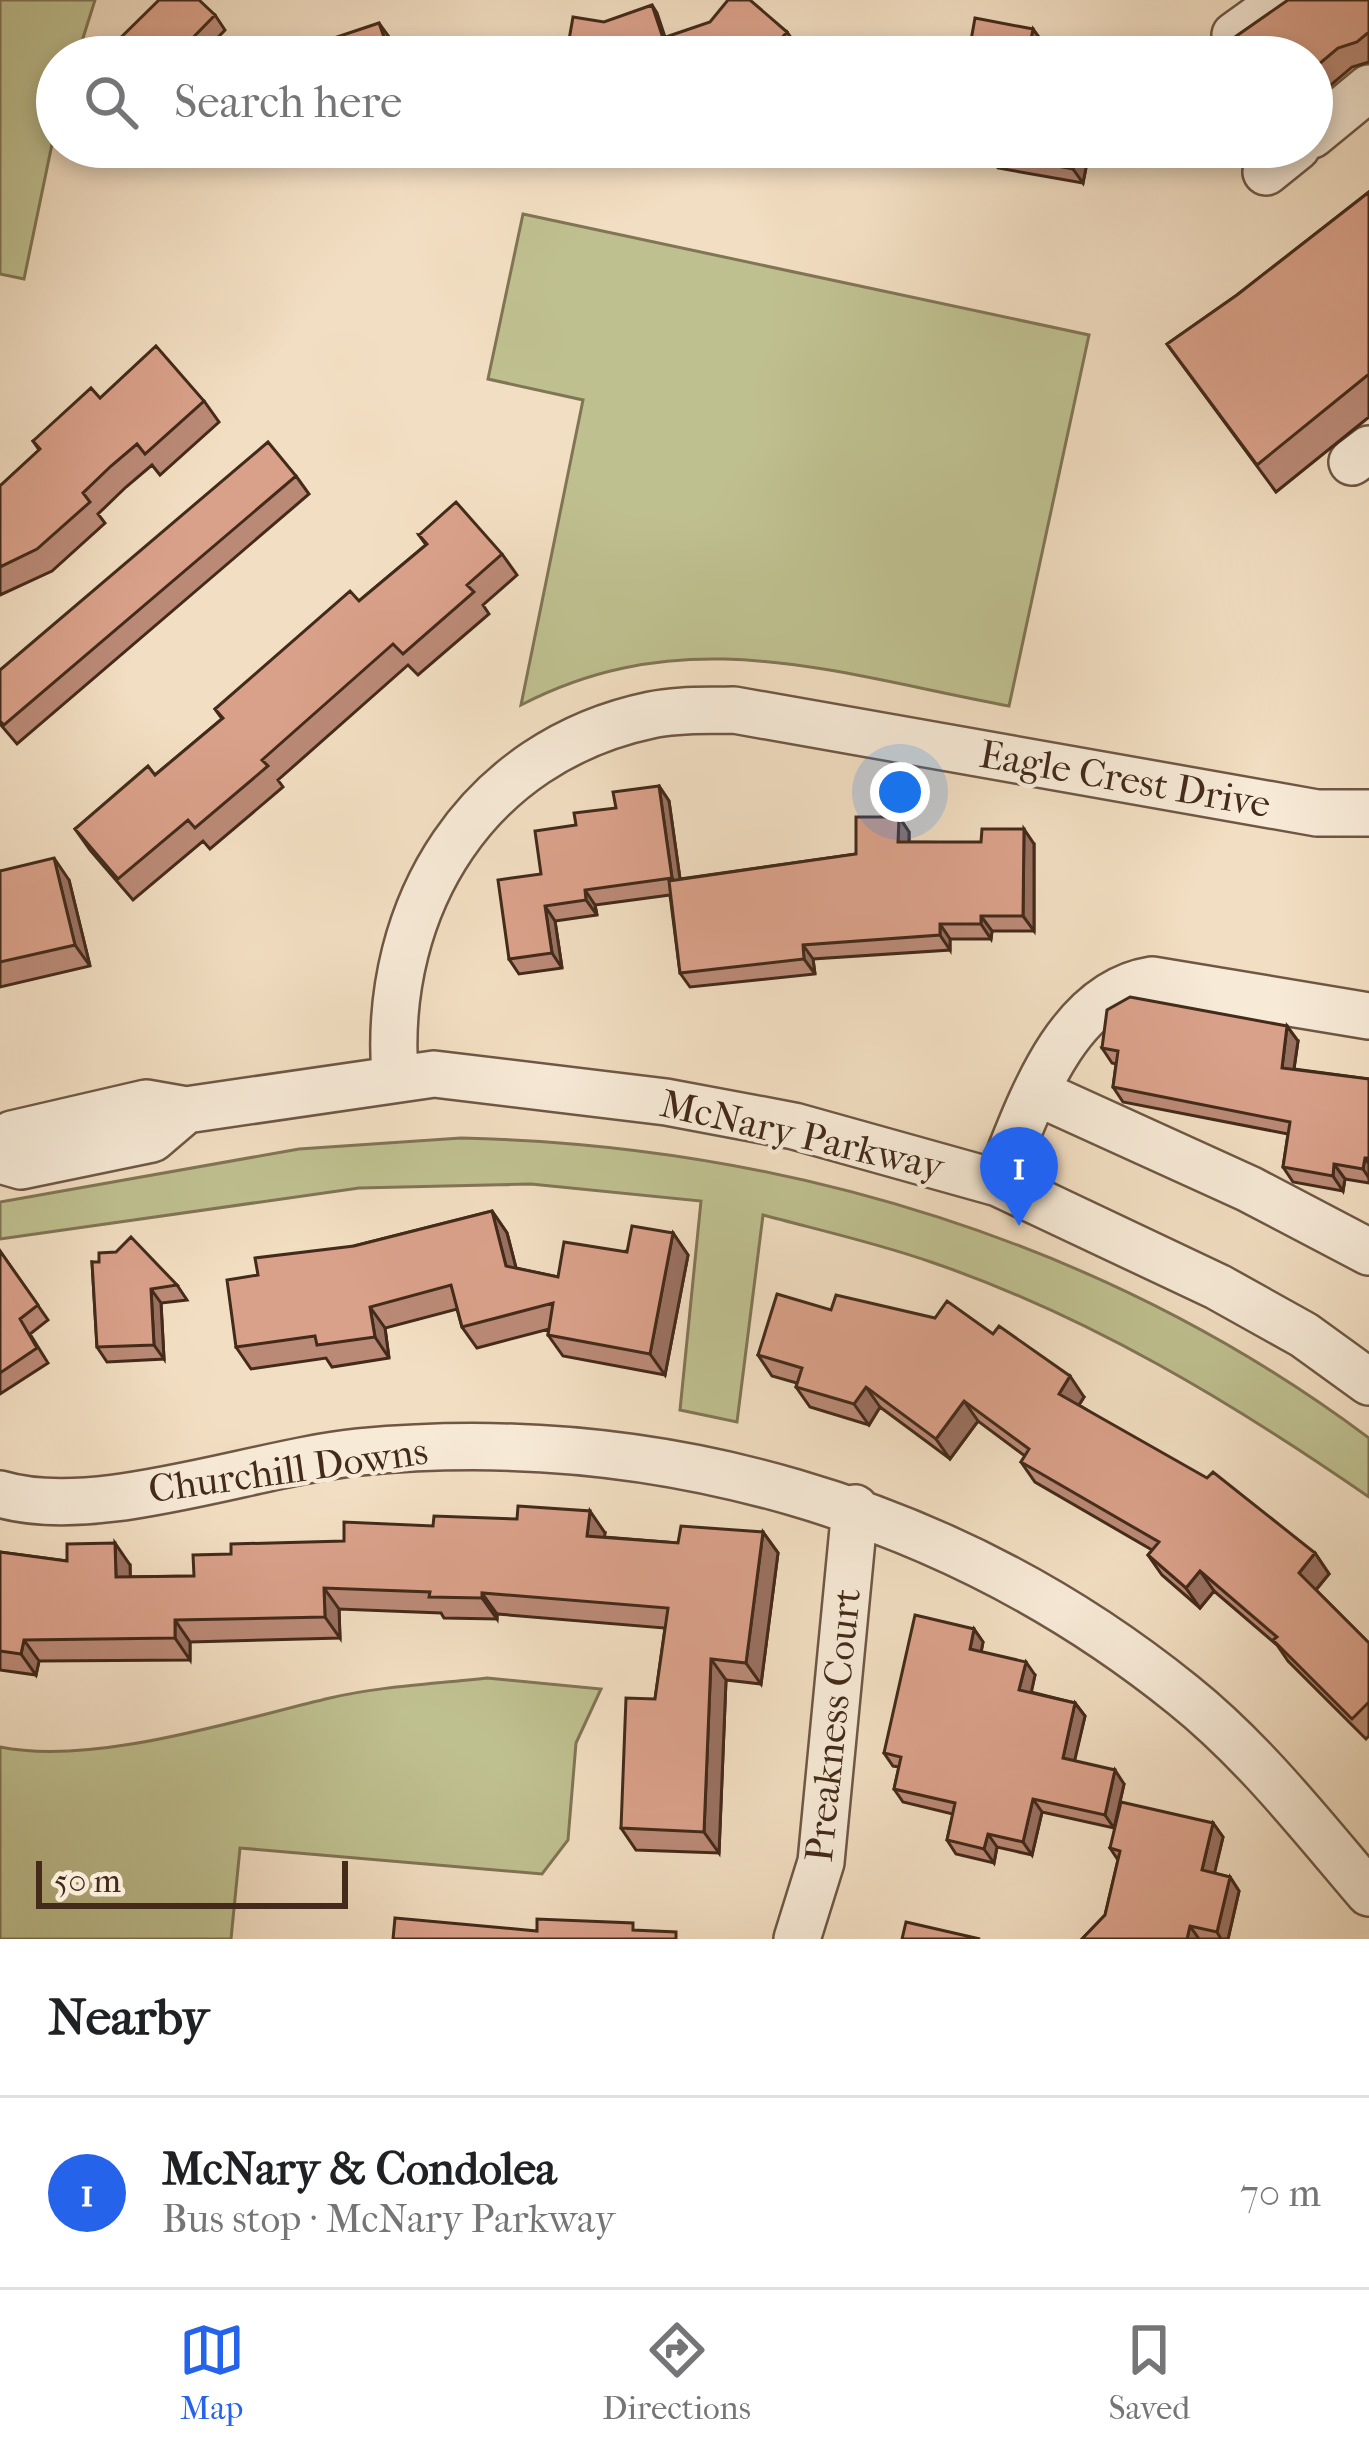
<!DOCTYPE html>
<meta charset="utf-8">
<style>
:root{--surface:#fff;--page:#f6f6f6;--text:#202124;--muted:#757577;--line:#e0e0e0;--accent:#2563eb}
body{margin:0;font-family:"IM FELL French Canon",serif;background:var(--page);color:var(--text)}
.scale{position:absolute;left:36px;bottom:30px;width:312px;box-sizing:border-box;padding-left:12px;border:6px solid #432a1a;border-top:0;font-size:33px;line-height:42px;white-space:nowrap;color:#432a1a;-webkit-text-stroke:9px #f7ead7;paint-order:stroke}
.you{position:absolute;left:900px;top:792px;width:42px;height:42px;margin:-30px;border:9px solid #fff;border-radius:50%;background:#1a73e8;box-shadow:0 0 0 18px #1a73e833}
.badge{display:grid;place-items:center;width:78px;height:78px;border-radius:50%;background:var(--accent);color:#fff;font-size:39px;font-weight:700}
.pin{position:absolute;translate:-50% -99px;filter:drop-shadow(0 3px 6px #0008)}
.pin::after{content:'';position:absolute;top:63px;width:42px;height:36px;background:inherit;clip-path:polygon(0 0,100% 0,50% 100%)}
.list{margin:0;padding:0;list-style:none}
h2{display:flex;justify-content:space-between;align-items:center;height:156px;margin:0;padding:0 48px;font-size:51px}
h2 small{font-size:39px;font-weight:400;color:var(--muted)}
.list li{display:grid;grid-template-columns:78px 1fr auto;gap:36px;align-items:center;box-sizing:border-box;height:192px;padding:0 48px;border-top:3px solid var(--line)}
.list b{display:block;font-size:45px;white-space:nowrap}
.list p{margin:0;font-size:39px;white-space:nowrap;color:var(--muted)}
.list em{font-size:39px;font-style:normal;color:var(--muted)}
.icon{flex:none;width:66px;height:66px;fill:none;stroke:currentColor;stroke-width:2;stroke-linecap:round;stroke-linejoin:round}
.map{position:relative;flex:none;width:1369px;height:1939px;overflow:hidden}
.search{position:absolute;background:var(--surface);box-shadow:0 6px 18px #0003;left:36px;right:36px;top:36px;height:132px;display:flex;align-items:center;gap:30px;box-sizing:border-box;padding:0 42px;border-radius:66px;color:var(--muted);font-size:45px}
.sheet{height:348px;background:var(--surface)}
nav{display:flex;justify-content:space-around;align-items:center;box-sizing:border-box;height:168px;border-top:3px solid var(--line);background:var(--surface);font-size:33px;color:var(--muted)}
nav a{display:grid;justify-items:center;gap:6px}
nav .on{color:var(--accent)}
.map>svg:first-child{display:block}
.green{fill:#bfc090;stroke:#817555;stroke-width:3}
.lines{fill:none;stroke-linecap:round;stroke-linejoin:round}
.minor-casing{stroke:#6f5744;stroke-width:50}
.minor{stroke:#f7ead7;stroke-width:45}
.wall{fill:#bb8a77;stroke:#432a1a;stroke-width:3}
.shaded-wall{fill:#997161;stroke:#432a1a;stroke-width:3}
.building{fill:#daa18a;stroke:#432a1a;stroke-width:3}
.labels{text-anchor:middle;dominant-baseline:central;stroke-width:9;stroke-linejoin:round;paint-order:stroke}
.street-label{font-size:39px;fill:#432a1a;stroke:#f7ead7}
</style>
<div class="map">
<svg width="1369" height="1939" viewBox="0 0 1369 1939">
<rect width="100%" height="100%" fill="#f2dec2"/>
<filter id="stains"><feTurbulence type="fractalNoise" baseFrequency=".00167" numOctaves="4"/><feColorMatrix values="0 0 0 0 .2 0 0 0 0 .09 0 0 0 0 .02 0 0 0 .5 -.17"/></filter>
<radialGradient id="worn" r=".72"><stop offset=".6" stop-color="#630" stop-opacity="0"/><stop offset="1" stop-color="#630" stop-opacity=".3"/></radialGradient>
<path class="green" d="M0 0H95L77 57H57V120L24 279 0 274Z
M523 214 1089 335 1009 706C837 674 687 619 521 705L583 400 488 379Z
M461 1138C785 1145 1107 1242 1369 1438V1497C1233 1403 1089 1316 931 1262 877 1243 819 1230 763 1215L737 1422 680 1410 701 1201 531 1184 359 1188 0 1239V1202L299 1149Z
M487 1678 601 1689 576 1743 568 1840 542 1874 240 1848 231 1939H0V1747C95 1766 236 1720 330 1698 381 1686 435 1684 487 1678Z"/>
<g class="lines">
<defs>
<path id="minor" d="M1235 35 1284 0
M1312 135 1369 88
M1266 172 1297 147
M1352 462 1369 449
M395 1076C382 905 478 751 651 715 678 709 707 711 734 710L1317 813H1369
M1038 1093 1249 1189 1369 1252
M0 1146 12 1134 146 1103 186 1110 434 1074 666 1102 794 1126 998 1183 1218 1287 1304 1335 1369 1382
M0 1160 21 1166 152 1139 186 1110
M998 1183C1028 1109 1064 994 1152 980L1369 1016
M0 1494C97 1523 256 1462 359 1452 655 1424 950 1507 1183 1695 1253 1751 1311 1825 1369 1893
M797 1939 821 1862 855 1508"/>
</defs>
<use href="#minor" class="minor-casing"/>
<use href="#minor" class="minor"/>
</g>
<path class="wall" d="M1369 0V62L1352 67 1312 101V57H1230L1222 46Z
M215 15 225 30 199 57H101Z
M964 147H1090L1083 183 998 168 988 152Z
M1369 192V417L1276 492 1167 344 1237 295Z
M100 398 204 401 219 422 160 475 152 465 126 487 98 514 105 523 52 571 0 595V486L39 450 33 441Z
M296 476 309 494 17 744 0 724V670Z
M419 535 502 554 517 575 483 605 489 614 418 675 408 665 278 780 283 787 210 849 203 841 133 900 90 850 75 829 155 775 222 719 215 709 359 601 426 545Z
M659 786 669 801 680 879 856 854 899 817 909 832V842L1034 844V931H992L991 939H950V950L813 959 815 974 690 987 680 973 670 895 595 905 597 915 555 921 562 968 519 974 509 959 541 874 616 808Z
M0 871 69 880 90 966 0 987Z
M1298 1041 1294 1069 1369 1079V1183L1345 1179 1343 1191 1293 1182 1283 1167 1288 1134 1123 1102 1113 1087 1116 1064 1112 1063 1102 1048Z
M492 1211 507 1233 516 1268 558 1277 673 1233 688 1255 665 1375 563 1356 548 1335 549 1329 477 1348 462 1327 457 1309 385 1328 389 1358 332 1367 326 1358 251 1369 236 1347 258 1275 354 1246Z
M0 1251 48 1320 30 1334 48 1363 0 1394Z
M92 1262 177 1285 187 1300 161 1303 164 1359 107 1362 97 1347Z
M831 1310 993 1334 1084 1397 1079 1405 1315 1553 1329 1574 1316 1590 1369 1643V1736L1366 1739 1288 1661 1277 1645 1214 1591 1200 1608 1162 1575 1148 1555 1152 1550 1035 1482 1021 1462 1025 1456 978 1421 950 1459 880 1407 869 1425 810 1407 796 1387 797 1383 772 1376 758 1355Z
M763 1532 778 1553 761 1684 726 1680 719 1853 636 1850 621 1828 655 1699 665 1628 497 1614V1619L444 1618 441 1613 339 1609 340 1638 190 1642V1660L39 1661 36 1675 0 1670V1552L67 1561 130 1565V1577L194 1576 605 1533 604 1537 678 1543Z
M974 1629 983 1642 981 1652 1035 1675 1031 1692 1075 1703 1085 1716 1074 1761 1124 1784 1114 1828 1042 1812 1032 1855 997 1847 994 1863 956 1854 947 1840 953 1814 903 1802 894 1789 899 1767 893 1766 884 1753Z
M1213 1823 1223 1837 1214 1873 1230 1877 1239 1891 1228 1939H1082L1105 1915 1118 1860 1110 1848Z"/>
<path class="shaded-wall" d="M652 5 657 13 668 46 663 38Z
M379 23 389 37 396 57H391Z
M1033 29 1044 44 1041 57 1029 49Z
M787 32 792 39 777 57H765Z
M1077 147H1090L1083 183 1073 169Z
M659 786 669 801 682 893 672 878Z
M899 817 909 832V856L898 842Z
M1024 829 1034 844V931L1023 916Z
M54 858 69 880 90 966 75 945Z
M585 890 595 905 597 915 586 900Z
M545 906 555 921 562 968 552 953Z
M981 916 992 931 991 939 981 924Z
M940 924 950 939V950L940 935Z
M803 945 813 959 815 974 804 959Z
M1287 1026 1298 1041 1292 1082 1282 1068Z
M1365 1158 1369 1164V1178L1363 1169Z
M1334 1164 1345 1179 1343 1191 1333 1176Z
M492 1211 507 1233 521 1287 506 1266Z
M673 1233 688 1255 665 1375 650 1354Z
M151 1289 161 1303 164 1359 154 1345Z
M370 1307 385 1328 389 1358 375 1337Z
M1070 1376 1084 1397 1073 1414 1059 1394Z
M866 1387 880 1407 869 1425 854 1404Z
M964 1401 978 1421 950 1459 936 1439Z
M590 1511 605 1533 602 1557 587 1536Z
M763 1532 778 1553 761 1684 746 1663Z
M115 1543 130 1565 131 1599 116 1577Z
M1315 1553 1329 1574 1313 1593 1299 1573Z
M1200 1571 1214 1591 1200 1608 1186 1588Z
M324 1588 339 1609 340 1638 325 1617Z
M482 1593 497 1614V1619L482 1598Z
M175 1620 190 1642V1660L175 1638Z
M974 1629 983 1642 979 1663 970 1649Z
M24 1640 39 1661 36 1675 21 1654Z
M711 1659 726 1680 719 1853 704 1832Z
M1026 1662 1035 1675 1029 1703 1019 1690Z
M1075 1703 1085 1716 1072 1772 1063 1758Z
M1115 1770 1124 1784 1114 1828 1105 1815Z
M1033 1799 1042 1812 1032 1855 1023 1842Z
M1213 1823 1223 1837 1212 1884 1202 1870Z
M988 1834 997 1847 994 1863 984 1849Z
M1230 1877 1239 1891 1228 1939H1221L1217 1932Z
M1190 1926 1199 1939H1187Z"/>
<path class="building" d="M159 0H199L215 15 174 57H101Z
M728 0H750L787 32 765 57H566L573 17 604 22 652 5 663 38 710 22Z
M1288 0H1369V32L1357 42 1338 48 1312 70V57H1232L1222 46Z
M975 18 1033 29 1029 49 1075 57H968Z
M379 23 391 57H340L334 38Z
M989 147H1077L1073 169 988 153Z
M1369 192V374L1257 465 1167 344 1237 295Z
M156 346 204 401 145 454 137 444 111 466 83 493 90 502 37 549 0 567V486L40 449 33 441 91 388 100 398Z
M268 442 296 476 4 725 0 721V670Z
M456 502 502 554 467 585 474 592 403 654 393 644 262 760 268 766 195 828 188 820 118 879 75 829 148 766 155 775 223 718 215 709 350 591 359 601 427 544 419 535Z
M659 786 672 878 585 890 586 900 545 906 552 953 509 959 498 880 541 874 535 831 576 825 574 813 616 808 613 792Z
M856 817H899L898 842H981L982 829H1024L1023 916H981V924H940V935L803 945 804 959 680 973 669 881 856 854Z
M54 858 75 945 0 962V871Z
M1130 997 1287 1026 1282 1068 1369 1079V1158H1365L1363 1169 1334 1164 1333 1176 1283 1167 1290 1122 1113 1087 1118 1051 1102 1048 1107 1010Z
M492 1211 506 1266 558 1277 564 1242 627 1252 632 1226 673 1233 650 1354 548 1335 553 1303 462 1327 451 1285 370 1307 375 1337 317 1345 315 1336 236 1347 227 1280 258 1275 255 1258 354 1246Z
M131 1237 177 1285 151 1289 154 1345 97 1347 92 1262H99V1253L116 1252Z
M0 1251 38 1305 20 1319 37 1348 0 1373Z
M777 1294 831 1310 836 1295 935 1318 947 1301 993 1334 999 1326 1070 1376 1059 1394 1207 1478 1213 1472 1315 1553 1299 1573 1369 1643V1702L1352 1719 1273 1640 1277 1637 1200 1571 1186 1588 1148 1555 1159 1542 1021 1462 1029 1449 964 1401 936 1439 866 1387 854 1404 796 1387 802 1368 758 1355Z
M518 1506 590 1511 587 1536 678 1543 681 1526 763 1532 746 1663 711 1659 704 1832 621 1828 626 1698 655 1699 668 1608 482 1593V1598L429 1597 430 1592 324 1588 325 1617 175 1620V1638L24 1640 21 1654 0 1651V1552L67 1561V1544L115 1543 116 1577 194 1576 193 1555 231 1554V1544L344 1541V1522L433 1526 434 1516 517 1519Z
M915 1615 974 1629 970 1649 1026 1662 1019 1690 1075 1703 1063 1758 1115 1770 1105 1815 1033 1799 1023 1842 988 1834 984 1849 947 1840 955 1803 894 1789 901 1757 884 1753Z
M1121 1802 1213 1823 1202 1870 1230 1877 1217 1932 1190 1926 1187 1939H1082L1105 1915 1120 1851 1110 1848Z
M395 1918 537 1931V1919L633 1923V1930L676 1932V1939H393Z
M906 1922 980 1939H902Z"/>
<g class="labels">
<g class="street-label">
<text transform="translate(1125 779) rotate(10)">Eagle Crest Drive</text>
<text transform="translate(802 1135) rotate(13)">McNary Parkway</text>
<text transform="translate(288 1470) rotate(-8)">Churchill Downs</text>
<text transform="translate(833 1725) rotate(-84)">Preakness Court</text>
</g>
</g>
<rect width="100%" height="100%" filter="url(#stains)"/>
<rect width="100%" height="100%" fill="url(#worn)"/>
</svg>
<div class="scale">50 m</div>
<div class="you"></div>
<div class="pin badge" style="left:1019px;top:1226px">1</div>
<div class="search"><svg class="icon" aria-label="search" viewBox="0 0 24 24"><circle cx="10" cy="10" r="6"/><path d="M15 15l6 6"/></svg>Search here</div>
</div>
<section class="sheet">
<h2>Nearby<small></small></h2>
<ul class="list">
<li><span class="badge">1</span><div><b>McNary &amp; Condolea</b><p>Bus stop · McNary Parkway</p></div><em>70 m</em></li>
</ul>
</section>
<nav>
<a class="on"><svg class="icon" aria-label="map" viewBox="0 0 24 24"><path d="M3 6l6-2 6 2 6-2v14l-6 2-6-2-6 2zM9 4v14M15 6v14"/></svg>Map</a>
<a><svg class="icon" aria-label="directions" viewBox="0 0 24 24"><path d="M12 3l9 9-9 9-9-9zM9 14v-3h6M13 9l2 2-2 2"/></svg>Directions</a>
<a><svg class="icon" aria-label="saved" viewBox="0 0 24 24"><path d="M7 4h10v16l-5-4-5 4z"/></svg>Saved</a>
</nav>
